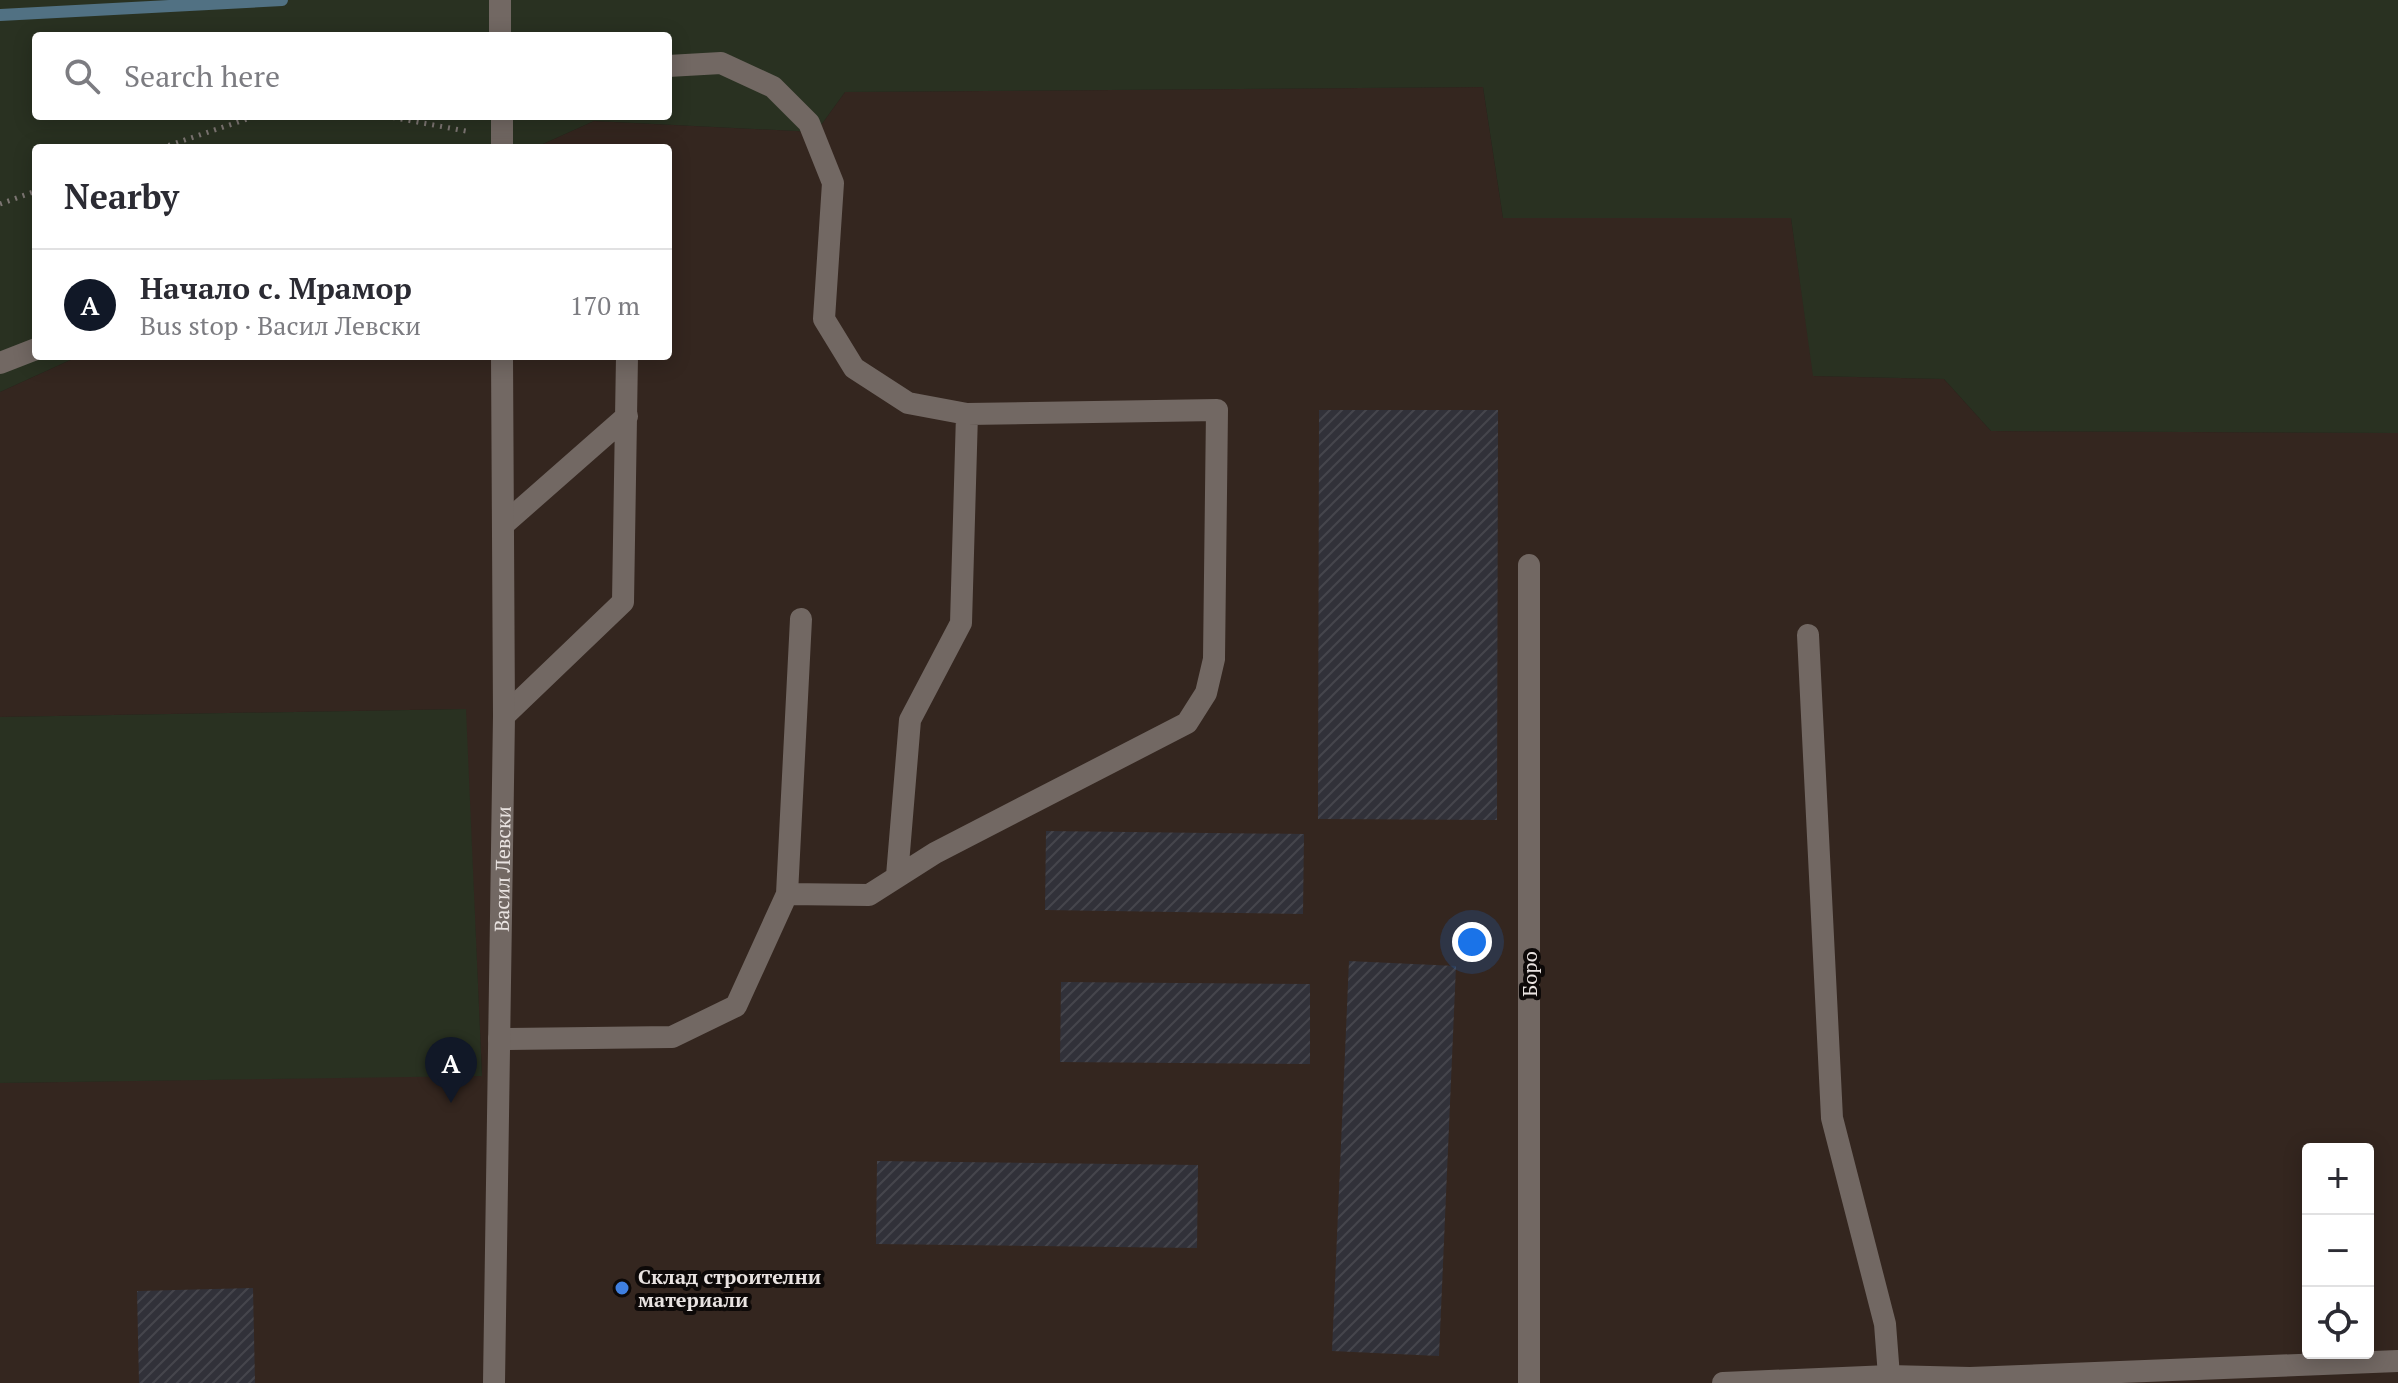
<!DOCTYPE html>
<meta charset="utf-8">
<style>
:root{--surface:#fff;--page:#f7f7f7;--text:#2b2b33;--muted:#7c7c81;--line:#e1e1e2;--accent:#111827}
body{margin:0;font-family:"PT Serif",serif;background:var(--page);color:var(--text)}
.controls{position:absolute;right:24px;bottom:24px;display:grid;overflow:hidden;border-radius:8px;box-shadow:0 4px 20px #0003}
.controls button{width:72px;height:72px;display:grid;place-items:center;padding:0;border:0;border-bottom:2px solid var(--line);background:var(--surface);color:var(--text);font:40px sans-serif}
.you{position:absolute;left:1472px;top:942px;width:28px;height:28px;margin:-20px;border:6px solid #fff;border-radius:50%;background:#1a73e8;box-shadow:0 0 0 12px #1a73e833}
.badge{display:grid;place-items:center;width:52px;height:52px;border-radius:50%;background:var(--accent);color:#fff;font-size:26px;font-weight:700}
.pin{position:absolute;translate:-50% -66px;filter:drop-shadow(0 2px 4px #0008)}
.pin::after{content:'';position:absolute;top:42px;width:28px;height:24px;background:inherit;clip-path:polygon(0 0,100% 0,50% 100%)}
.list{margin:0;padding:0;list-style:none}
h2{display:flex;justify-content:space-between;align-items:center;height:104px;margin:0;padding:0 32px;font-size:34px}
h2 small{font-size:26px;font-weight:400;color:var(--muted)}
.list li{display:grid;grid-template-columns:52px 1fr auto;gap:24px;align-items:center;box-sizing:border-box;height:112px;padding:0 32px;border-top:2px solid var(--line)}
.list b{display:block;font-size:30px;white-space:nowrap}
.list p{margin:0;font-size:26px;white-space:nowrap;color:var(--muted)}
.list em{font-size:26px;font-style:normal;color:var(--muted)}
.icon{flex:none;width:44px;height:44px;fill:none;stroke:currentColor;stroke-width:2;stroke-linecap:round;stroke-linejoin:round}
.map{position:relative;flex:none;width:2398px;height:1383px;overflow:hidden}
.search{position:absolute;background:var(--surface);box-shadow:0 4px 20px #0003;left:32px;top:32px;width:640px;height:88px;display:flex;align-items:center;gap:20px;box-sizing:border-box;padding:0 28px;border-radius:8px;color:var(--muted);font-size:30px}
.panel{position:absolute;background:var(--surface);box-shadow:0 4px 20px #0003;left:32px;top:144px;width:640px;height:216px;border-radius:8px}
.map>svg:first-child{display:block}
.built{fill:#34261f;fill-rule:evenodd}
.green{fill:#293121;fill-rule:evenodd}
.lines{fill:none;stroke-linecap:round;stroke-linejoin:round}
.stream{stroke:#517183;stroke-width:12}
.building{fill:url(#building-hatch)}
.path{stroke:#7d7673;stroke-width:5;stroke-dasharray:2 6;stroke-linecap:butt}
.service{stroke:#726863;stroke-width:22}
.tertiary{stroke:#726863;stroke-width:22}
.shop-dot{fill:#3f7fe0;stroke:#0d0908;stroke-width:3}
.labels{text-anchor:middle;dominant-baseline:central;stroke-width:8;stroke-linejoin:round;paint-order:stroke}
.street-label{font-size:20px;fill:#e9e3e1;stroke:#0d0908}
.poi-label{font-size:20px;font-weight:bold;fill:#e9e3e1;stroke:#0d0908;text-anchor:start}
</style>
<div class="map">
<svg width="2398" height="1383" viewBox="0 0 2398 1383">
<defs>
<pattern id="building-hatch" width="6" height="6" patternUnits="userSpaceOnUse" patternTransform="scale(2)"><rect width="6" height="6" fill="#313139"/><path d="M-1 1l2-2M0 6l6-6M5 7l2-2" fill="none" stroke="#45454c"/></pattern>
</defs>
<rect width="100%" height="100%" fill="#271f1b"/>
<path class="built" d="M1483 87 1503 218H1791L1814 376 1944 379 1991 431 2398 433V1383H0V1083L482 1075 465 709 0 717V392L79 356H668V148H534L594 121 816 132 845 92ZM2308 1149H2368V1353H2308Z"/>
<path class="green" d="M0 0H2398V433L1991 431 1944 379 1813 376 1791 218H1503L1483 87 845 92 816 132 594 121 534 148H36V356H79L0 392ZM36 36H668V116H36Z
M466 709 482 1076 0 1083V717Z"/>
<g class="lines">
<path class="stream" d="M0 15 282 0"/>
</g>
<path class="building" d="M1319 410H1498L1497 820 1318 819Z
M1046 831 1304 834 1303 914 1045 910Z
M1349 961 1456 966 1439 1356 1332 1351Z
M1061 982 1310 984V1064L1060 1062Z
M877 1161 1198 1165 1197 1248 876 1244Z
M253 1288 255 1383H139L137 1291Z"/>
<g class="lines">
<path class="path" d="M385 116 471 132
M161 148 256 116
M0 204 36 191"/>
<path class="service" d="M668 66 721 63 773 87 809 123 833 183 824 319 854 368 908 403 967 414 1217 410 1214 659 1206 693 1187 723 935 853 869 895 787 894
M0 363 36 349
M503 525 627 416
M1808 635 1832 1118 1885 1324 1889 1376
M504 716 623 602 627 356
M897 876 910 720 961 623 967 414
M499 1039 672 1037 736 1006 787 894 801 619
M1529 1383V565
M1723 1383 1889 1376 1970 1378 2398 1361"/>
<g class="tertiary">
<path d="M500 0V36"/>
<path d="M502 116V148"/>
<path id="s1" d="M494 1383 504 716 502 356"/>
</g>
</g>
<circle class="shop-dot" cx="622" cy="1288" r="8"/>
<g class="labels">
<g class="street-label">
<text stroke="none"><textPath href="#s1" startOffset="514">Васил Левски</textPath></text>
<text transform="translate(1529 974) rotate(-90)">Боро</text>
</g>
<g class="poi-label">
<text x="638" y="1276">Склад строителни<tspan x="638" dy="23">материали</tspan></text>
</g>
</g>
</svg>
<div class="controls">
<button>+</button>
<button>−</button>
<button><svg class="icon" aria-label="locate" viewBox="0 0 24 24"><circle cx="12" cy="12" r="6"/><path d="M12 2v4M12 18v4M2 12h4M18 12h4"/></svg></button>
</div>
<div class="you"></div>
<div class="pin badge" style="left:451px;top:1103px">A</div>
<div class="search"><svg class="icon" aria-label="search" viewBox="0 0 24 24"><circle cx="10" cy="10" r="6"/><path d="M15 15l6 6"/></svg>Search here</div>
<section class="panel">
<h2>Nearby<small></small></h2>
<ul class="list">
<li><span class="badge">A</span><div><b>Начало с. Мрамор</b><p>Bus stop · Васил Левски</p></div><em>170 m</em></li>
</ul>
</section>
</div>
